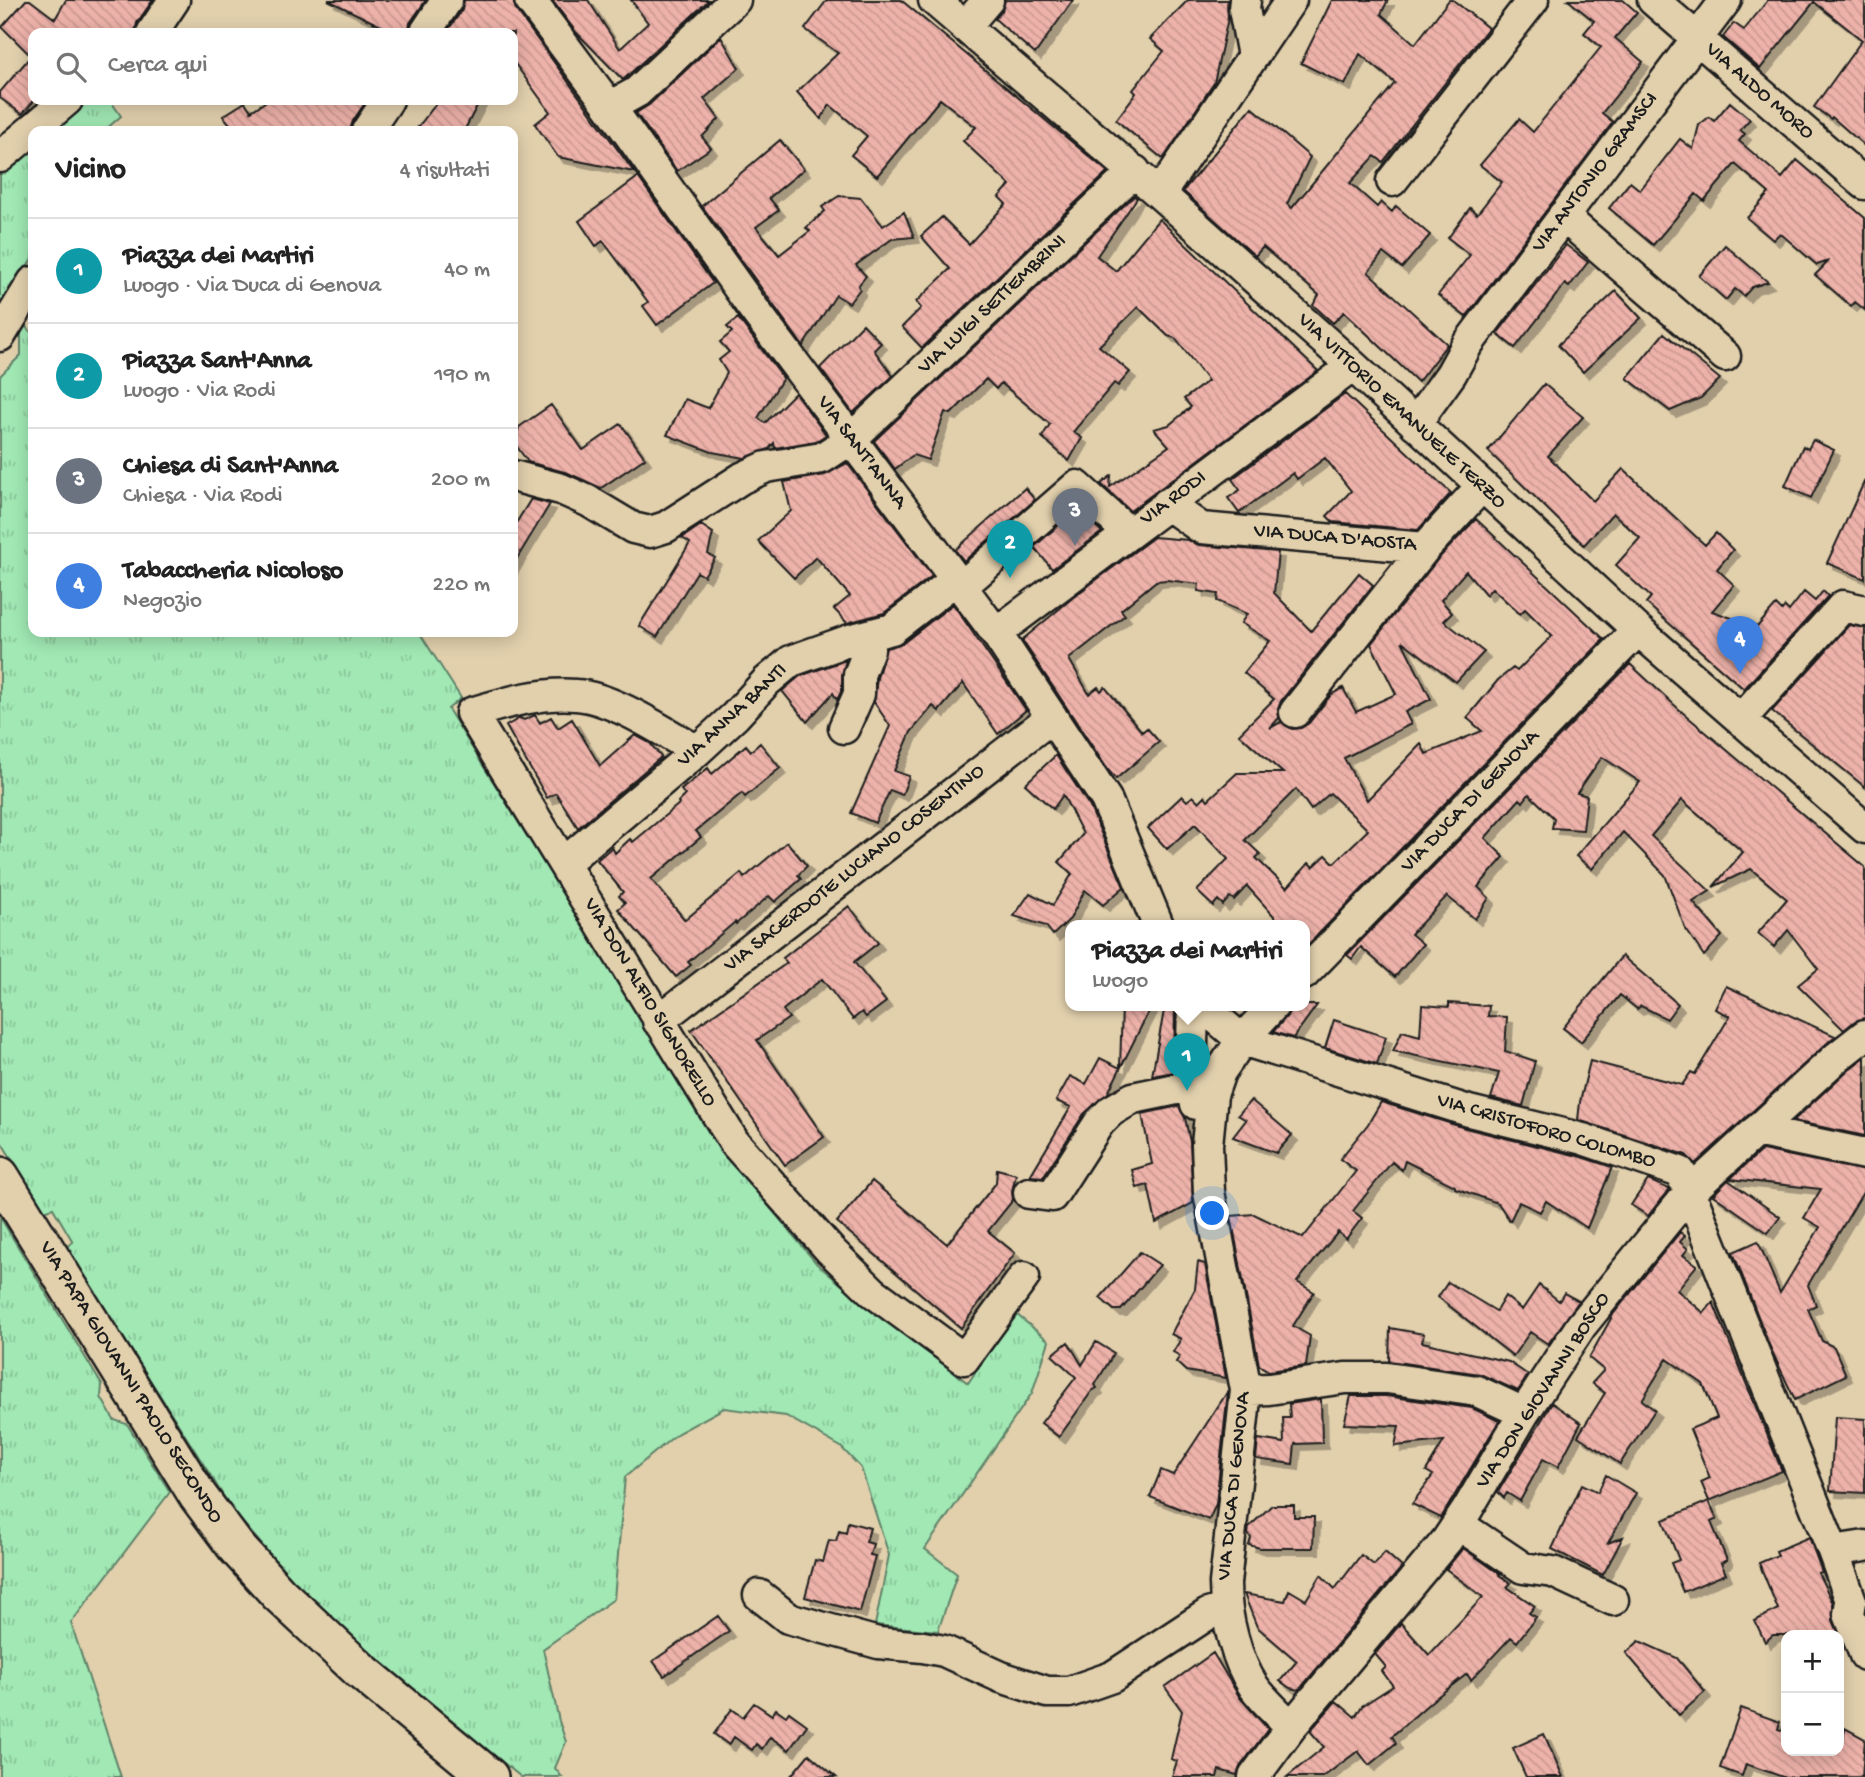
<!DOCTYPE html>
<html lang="it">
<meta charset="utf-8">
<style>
:root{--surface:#fff;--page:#f2f2f2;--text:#222;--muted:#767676;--line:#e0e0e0;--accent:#2563eb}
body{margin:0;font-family:"Gochi Hand",sans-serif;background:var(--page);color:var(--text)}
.controls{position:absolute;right:21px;bottom:21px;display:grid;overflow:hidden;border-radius:14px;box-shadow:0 4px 18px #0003}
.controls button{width:63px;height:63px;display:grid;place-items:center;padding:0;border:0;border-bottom:2px solid var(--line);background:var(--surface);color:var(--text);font:35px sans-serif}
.you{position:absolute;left:1213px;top:1214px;width:24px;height:24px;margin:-18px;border:5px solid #fff;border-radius:50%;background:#1a73e8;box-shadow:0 0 0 10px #1a73e833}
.badge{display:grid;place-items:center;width:46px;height:46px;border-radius:50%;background:var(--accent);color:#fff;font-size:23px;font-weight:700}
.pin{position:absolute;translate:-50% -58px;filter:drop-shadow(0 2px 4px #0008)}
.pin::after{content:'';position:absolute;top:37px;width:24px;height:21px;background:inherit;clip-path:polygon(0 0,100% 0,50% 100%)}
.popup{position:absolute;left:1065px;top:920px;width:245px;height:91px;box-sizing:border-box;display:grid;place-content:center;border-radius:14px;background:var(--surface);filter:drop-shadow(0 2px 5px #0005);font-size:23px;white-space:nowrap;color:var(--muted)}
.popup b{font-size:26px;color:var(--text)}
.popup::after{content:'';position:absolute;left:50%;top:100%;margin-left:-14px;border:14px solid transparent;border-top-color:var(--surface)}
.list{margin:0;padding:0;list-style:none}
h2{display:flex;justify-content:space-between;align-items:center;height:91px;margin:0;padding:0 28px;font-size:30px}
h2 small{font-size:23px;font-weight:400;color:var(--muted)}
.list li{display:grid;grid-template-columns:46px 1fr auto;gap:21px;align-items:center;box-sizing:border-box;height:105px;padding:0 28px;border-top:2px solid var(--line)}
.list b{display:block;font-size:26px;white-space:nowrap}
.list p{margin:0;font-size:23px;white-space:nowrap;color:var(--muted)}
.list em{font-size:23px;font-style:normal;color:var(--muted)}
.icon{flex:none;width:38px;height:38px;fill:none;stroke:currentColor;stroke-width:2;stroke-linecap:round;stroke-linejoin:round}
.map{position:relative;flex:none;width:1865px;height:1777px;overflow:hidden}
.search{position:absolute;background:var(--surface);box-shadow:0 4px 18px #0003;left:28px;top:28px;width:490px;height:77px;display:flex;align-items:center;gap:18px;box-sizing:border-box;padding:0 24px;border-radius:14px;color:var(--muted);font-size:26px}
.panel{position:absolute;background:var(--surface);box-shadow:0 4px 18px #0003;left:28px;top:126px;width:490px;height:511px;border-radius:14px}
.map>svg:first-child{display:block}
.grass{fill:url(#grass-tufts);stroke:#5e8268;stroke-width:2}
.building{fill:url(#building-back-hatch);stroke:#1c1c1c;stroke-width:2;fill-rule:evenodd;filter:url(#shadow)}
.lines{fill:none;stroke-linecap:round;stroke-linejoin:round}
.minor-casing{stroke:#1c1c1c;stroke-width:35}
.major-casing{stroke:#1c1c1c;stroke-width:42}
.minor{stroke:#e2d0ad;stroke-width:30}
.major{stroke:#e2d0ad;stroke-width:37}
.labels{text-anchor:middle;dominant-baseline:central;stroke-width:7;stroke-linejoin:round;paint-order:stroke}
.street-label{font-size:21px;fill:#1c1c1c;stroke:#e2d0ad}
</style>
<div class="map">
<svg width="1865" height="1777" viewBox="0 0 1865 1777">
<defs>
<pattern id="grass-tufts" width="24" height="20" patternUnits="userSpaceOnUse" patternTransform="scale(1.75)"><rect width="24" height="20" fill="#a1e8b4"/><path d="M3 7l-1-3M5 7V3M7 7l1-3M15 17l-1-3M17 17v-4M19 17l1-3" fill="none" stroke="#8ac69a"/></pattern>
<pattern id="building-back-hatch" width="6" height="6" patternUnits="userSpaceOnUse" patternTransform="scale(1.75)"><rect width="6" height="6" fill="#edb2a9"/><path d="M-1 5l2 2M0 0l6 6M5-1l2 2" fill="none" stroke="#cb9891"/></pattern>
<filter id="shadow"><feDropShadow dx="6" dy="6" stdDeviation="0" flood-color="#0004"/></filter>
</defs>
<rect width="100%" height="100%" fill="#e2d0ad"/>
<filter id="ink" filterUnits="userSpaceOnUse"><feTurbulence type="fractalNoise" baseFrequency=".0143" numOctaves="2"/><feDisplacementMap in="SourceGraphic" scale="14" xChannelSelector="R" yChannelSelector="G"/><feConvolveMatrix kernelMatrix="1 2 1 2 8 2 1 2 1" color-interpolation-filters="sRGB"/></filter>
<g filter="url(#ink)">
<path class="grass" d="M76 100H110L121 116 104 131H41Z
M33 139V257L0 315V169Z
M21 322 33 334V632H419L461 698 448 709 722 1150 817 1264 863 1303 968 1383 1016 1314 1049 1341 1032 1393 925 1549 957 1574 938 1631 875 1625 889 1555 861 1468 841 1447 786 1416 724 1408 678 1433 625 1477 614 1599 543 1649 559 1721 566 1742 555 1768 562 1777H521L373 1658 304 1594 233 1511 66 1247 73 1242 53 1208 44 1211 0 1140V376L21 355Z
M0 1217 102 1385 101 1397 114 1420 127 1424 170 1492 71 1623 121 1777H0Z"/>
<path class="building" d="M26 0H30L55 19 66 0H153L137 23 135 33H33V102L22 114 0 98V92L31 56 2 27Z
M328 0H426L410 23 408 33H382L385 28Z
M464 0H513L516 10 634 172 558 157 535 124 550 112 513 61V33H446L462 10Z
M552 0H588L620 49 648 23 631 0H709L623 80 576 32Z
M827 0H901L1108 172 922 348 902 327 921 308 916 302 950 269 921 236 942 217 969 244 1006 204 999 197 1010 185 963 141 976 127 940 99 877 176 851 155 867 136 830 105 821 119 797 92 838 53 805 29Z
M1005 0H1073L1035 54 995 19 1002 11Z
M1188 0H1227L1228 18 1214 83 1163 159 1116 120 1136 93 1133 90 1164 51 1150 39Z
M1332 0H1388L1381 14 1415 44 1449 0H1453L1488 28 1383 162 1375 156 1350 183 1377 207 1381 202 1392 212 1396 206 1430 235 1402 268 1383 253 1368 272 1447 344 1418 382 1344 312 1333 323 1313 305 1319 295 1263 247 1255 256 1183 191 1252 107 1310 157 1287 204 1292 208 1395 83 1360 54 1345 85 1301 63Z
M1568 0H1623L1637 12 1615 38 1643 62 1602 113 1613 122 1466 317 1438 295 1470 255 1448 238 1470 208 1477 214 1502 182 1480 165 1519 119 1533 132 1601 47 1584 33 1594 21Z
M1768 0H1865V146L1832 117 1831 119 1814 107 1862 40 1814 2 1760 69 1723 37 1734 23 1744 30Z
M721 37 739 68 704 99 719 119 702 137 711 148 677 171 636 113 649 105Z
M268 100H367L353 121 350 131H236L223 116 245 102 251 111Z
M439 100H480L464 131H415Z
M1730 102 1750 119 1740 130 1745 134 1739 141 1782 178 1797 160 1865 218V310L1855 302 1851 306 1815 275 1829 261 1817 265 1780 233 1773 240 1747 218 1769 193 1735 164 1704 201 1696 194 1653 245 1609 208 1630 182 1640 190 1680 139 1693 149 1699 125 1709 117 1714 121Z
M780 140 804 169 769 198 779 210 756 227 779 255 810 231 806 228 825 211 822 207 839 196 861 198 883 226 904 212 914 237 892 239 856 265 866 276 858 286 860 289 849 303 836 295 803 346 702 206Z
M638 177 713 283 657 325 643 306 648 302 603 241 596 246 579 221Z
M1134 196 1137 198 1097 256 1116 271 1159 219 1318 371 1130 511 1101 484 1111 476 1110 487 1169 446 1154 429 1169 425 1191 407 1184 399 1208 381 1175 338 1168 336 1138 307 1099 346 1130 372 1118 386 1114 383 1073 432 1082 438 1069 461 1042 437 1050 424 1001 383 996 389 986 379 951 414 945 412 928 460 913 455 895 469 874 441Z
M1566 245 1588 262 1569 287 1565 284 1515 348 1497 334Z
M1725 245 1768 282 1752 287 1744 296 1735 289 1726 300 1699 276Z
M1616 291 1641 318 1583 372 1558 345Z
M738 318 783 378 758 418 765 423 795 393 826 435 816 441 775 448 774 443 769 449 745 458 712 452 667 435 685 399 708 408 727 373 719 360 729 352 720 342 732 332 727 327Z
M863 324 881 343 874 350 893 376 853 413 820 368Z
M1664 333 1720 379 1701 398 1670 411 1627 378Z
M1544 384 1583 417 1548 456 1593 501 1623 469 1705 545 1716 533 1733 550 1717 569 1734 585 1712 611 1757 627 1776 605 1782 611 1785 607 1789 611 1804 592 1815 601 1823 591 1828 596 1744 689 1646 603 1651 597 1616 565 1640 538 1613 513 1584 545 1488 451Z
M1345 394 1451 493 1418 530 1333 522 1327 516 1351 491 1325 458 1297 479 1293 473 1239 513 1228 498 1240 490 1232 479Z
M551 405 583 450 621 424 645 458 601 488 568 473 528 462 515 444 519 427Z
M1813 440 1834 450 1811 498 1785 486 1803 446 1808 449Z
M847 463 932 576 884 613 847 623 834 609 850 596 816 557 794 578 758 541 791 511 784 482 825 475Z
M1865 480V579L1827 563Z
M1025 488 1035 500 964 561 955 550Z
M531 499 550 504 513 565V528Z
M1077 509 1102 532 1052 569 1034 547Z
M1476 519 1604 639 1304 949V925H1282L1247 886 1234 900 1230 897 1223 905 1218 900 1213 906 1197 891 1228 859 1195 824 1167 849 1148 828 1182 796 1187 801 1193 796 1199 802 1205 796 1208 800 1237 773H1283L1239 734 1274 699 1244 673 1270 641 1241 623 1247 614 1217 601 1218 594 1198 591 1199 584 1167 580 1156 581 1121 610 1125 615 1069 659 1089 694 1098 687 1101 691 1105 687 1142 732 1147 728 1159 742 1116 779 1108 770 1022 640 1076 595 1154 537 1188 540 1199 545 1278 552 1274 593 1311 631 1359 573 1373 585 1281 701 1278 709 1279 718 1270 728 1281 722 1292 729 1301 728 1309 723 1331 695 1343 688 1356 712 1396 694 1371 644 1438 559ZM1466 571 1486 595 1492 588 1520 614 1525 609 1552 636 1517 671 1513 668 1498 680 1467 718 1482 731 1426 754 1421 744 1367 800 1344 758 1411 724 1405 712 1431 699 1402 641 1456 682 1484 652 1444 621 1452 613 1441 600ZM1296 789 1311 810 1330 793 1368 830 1334 863 1326 855 1313 867 1309 863 1287 888 1256 858 1260 854 1245 840Z
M701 525 713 533 708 554 715 558 704 576 697 572 657 637 639 626 690 543 682 538Z
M953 604 1026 710 998 734 963 683 939 711 933 706 911 732 894 771 909 776 902 795 890 790 875 823 851 813 890 726 874 702 877 678 886 648 903 643Z
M1849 625 1865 628V787L1772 711Z
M846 660 842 675V690L837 700 833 693 807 722 782 691 800 676Z
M1630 664 1682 712 1865 867V1018L1855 1021 1844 1030 1798 985 1818 969 1788 930 1774 947 1758 933 1787 899 1751 869 1713 887 1743 852 1682 800 1651 836 1710 891 1693 902 1722 936 1704 956 1685 928 1665 875 1623 832 1592 869 1576 856 1640 782 1602 757 1577 793 1587 796 1583 830 1552 828 1554 818 1529 794 1523 802 1520 799 1485 838 1504 857 1478 887 1489 898 1475 919 1447 896 1411 934 1423 944 1395 977 1361 947 1352 959 1347 955Z
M535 715 540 723 551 717 558 728 572 719 600 766 635 735 650 743 661 757 578 828 556 793 547 798 506 726 520 718 524 720Z
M760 743 780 768 745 797 742 793 696 831 701 837 651 879 685 920 741 873 744 878 787 842 807 866 798 875 801 879 775 902 769 896 736 924 735 922 688 962 691 965 676 977 618 909 625 903 619 896 623 892 597 860 612 847 615 853 630 839 633 842 679 804 678 802 685 795 681 790 708 768 712 774 746 745 751 751Z
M1056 755 1090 807 1124 887 1103 905 1085 890 1070 919 1053 935 1046 926 1014 916 1030 893 1053 905 1072 874 1059 862 1083 834 1063 795 1053 809 1025 784Z
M849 906 878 943 854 962 886 1002 866 1017 862 1012 853 1019 822 979 783 1010 789 1018 757 1040 824 1137 785 1165 691 1030 787 963 783 958Z
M1622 956 1678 1004 1667 1019 1641 1006 1637 1009 1620 995 1581 1042 1563 1028Z
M1726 986 1835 1036 1695 1164 1686 1155 1578 1120 1580 1102 1590 1061 1682 1085 1691 1072 1695 1074 1730 1016 1715 1009Z
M1449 1003 1489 1006 1488 1016 1507 1017 1505 1051 1535 1061 1523 1106 1491 1098 1499 1073 1393 1051 1402 1031 1420 1036 1422 1005 1449 1007Z
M1122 1005H1152L1108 1093 1084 1114 1043 1177 1030 1176 1071 1107 1056 1101 1070 1076 1086 1084 1100 1058 1120 1068Z
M1165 1005H1175L1174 1072 1152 1076Z
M1291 1005H1317L1293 1038 1273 1032 1287 1016Z
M1334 1020 1386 1037 1377 1064 1325 1048Z
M1865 1057V1136L1793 1121 1848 1070Z
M1251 1100 1292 1135 1276 1153 1233 1137 1246 1120 1238 1115Z
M1381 1102 1465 1128 1578 1156 1612 1167 1587 1228 1546 1201 1540 1212 1519 1202 1510 1221 1498 1203 1455 1188V1186L1405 1161 1402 1170 1392 1162 1353 1211 1362 1218 1346 1239 1338 1232 1297 1282 1314 1292 1293 1326 1310 1336 1306 1366 1269 1371 1259 1365 1231 1216 1254 1214 1303 1238 1356 1171 1340 1159 1368 1124Z
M1179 1106 1185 1118 1190 1142 1193 1203 1156 1223 1148 1185 1137 1188 1132 1170 1152 1164 1142 1114Z
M1762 1150 1865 1171V1189L1808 1285 1816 1305 1808 1309 1822 1341 1834 1347 1846 1375 1795 1400 1770 1347 1733 1252 1758 1241 1780 1293 1820 1227 1804 1218 1821 1189 1730 1179Z
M997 1169 1016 1174 1012 1191 1013 1200 988 1231 1015 1253 961 1328 837 1222 872 1181 947 1244 996 1183Z
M1648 1180 1669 1189 1648 1216 1631 1205Z
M1728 1180 1780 1217 1768 1233 1713 1195Z
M1680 1232 1685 1236 1680 1242 1688 1249 1683 1255 1697 1265 1677 1290 1704 1313 1713 1302 1782 1471 1709 1501 1701 1482 1710 1478 1690 1429 1717 1418 1703 1384 1667 1359 1642 1400 1655 1410 1620 1464 1578 1436 1605 1393 1592 1383 1604 1370 1589 1358 1614 1313Z
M1140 1252 1160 1265 1121 1310H1114L1100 1298Z
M1198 1262 1205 1264 1226 1378 1186 1371 1176 1362 1180 1356 1173 1352 1181 1339 1171 1334 1195 1289Z
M1448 1282 1496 1311 1505 1296 1522 1310 1539 1285 1559 1301 1564 1293 1579 1301 1548 1344 1530 1332 1513 1356 1438 1297Z
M1390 1328 1424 1334 1422 1342 1509 1362 1528 1375 1518 1391 1480 1374 1389 1361Z
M1068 1342 1082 1365 1096 1342 1114 1353 1095 1385 1097 1388 1092 1391 1059 1437 1041 1423 1076 1377 1052 1355Z
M1228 1391 1216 1504 1209 1520 1150 1497 1161 1470 1173 1475Z
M1351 1396H1386L1472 1408 1499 1421 1441 1518 1412 1504 1433 1475 1426 1471 1444 1441 1395 1446 1399 1426 1344 1424Z
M1321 1399 1322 1443 1295 1444 1293 1464 1256 1459 1258 1439 1284 1443 1283 1418H1290L1289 1404Z
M1552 1403 1581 1423 1558 1467 1543 1459 1520 1501 1507 1493 1504 1498 1498 1492Z
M1835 1417 1865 1419V1493L1830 1491Z
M1606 1475 1636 1493 1608 1543 1623 1537 1603 1575 1552 1549 1582 1484 1598 1492Z
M1709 1501 1717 1519 1711 1522 1727 1560 1721 1563 1726 1574 1683 1592 1671 1563 1679 1560 1663 1520Z
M1272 1505H1294V1517H1314L1313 1548H1260L1249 1545 1251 1538 1248 1534 1249 1527Z
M848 1522 870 1528 866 1542 873 1544 870 1555 875 1556 860 1612 805 1597 815 1560 823 1562 829 1540 836 1541 839 1531 846 1533Z
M1809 1537 1822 1572 1818 1573 1833 1603V1620L1839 1635H1773L1765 1642 1755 1621 1778 1609 1759 1563 1778 1555 1776 1551Z
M1463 1548 1500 1574 1499 1575 1511 1583 1507 1587 1535 1606 1529 1613 1536 1617 1517 1642 1511 1637 1471 1680 1467 1674 1433 1700 1392 1736 1396 1743 1369 1765 1358 1751 1323 1777H1287L1324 1747 1310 1731 1336 1701 1355 1717 1362 1706 1393 1686 1382 1671 1386 1667 1375 1654 1401 1623 1429 1655 1483 1597 1446 1569Z
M1385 1552 1402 1567 1299 1690 1290 1688 1280 1681 1297 1661 1257 1627 1244 1594 1285 1601 1289 1590 1306 1600 1321 1575 1335 1589 1361 1555 1374 1565Z
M718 1616 729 1631 664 1676 653 1661Z
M1639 1641 1677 1658 1705 1692 1679 1715 1626 1653Z
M1213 1653 1240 1698 1268 1729 1240 1767 1237 1775 1219 1770 1217 1777H1172L1177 1761 1171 1759 1182 1711 1165 1687Z
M754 1703 772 1715 776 1709 786 1716 789 1712 807 1725 789 1750 770 1737 762 1749 756 1744 752 1750 734 1737 729 1745 714 1734 732 1709 743 1717Z
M1741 1708 1780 1722 1778 1729 1786 1732V1751H1839V1743H1843L1845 1728 1865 1739 1862 1777H1783L1746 1764 1742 1776 1720 1768Z
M1544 1734 1563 1777H1526L1513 1748Z
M809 1754 836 1777H790Z"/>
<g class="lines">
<defs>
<path id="minor" d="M530 0 610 107 750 304 996 633 1106 799 1158 925
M934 0 1160 194 1353 366 1638 630 1865 828
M1245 0 1244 9 1253 56
M1653 0 1865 184
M965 27 988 0
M152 33 174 0
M425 33 447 0
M610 107 637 92 735 0
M367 131 388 100
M0 157 67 100
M1392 181 1533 0
M1160 194 1291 0
M1563 216 1725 356
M0 336 33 282
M1415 424 1451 374 1467 345 1726 0
M513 476 561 489 588 501 633 528 650 532 666 527 742 478 766 467 822 458 851 439 1135 171
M1167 504 1201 528 1425 548 1482 486
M961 587 1077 486 1129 533
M996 633 1353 366
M1295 712 1425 548
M1741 719 1843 606 1865 611
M844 728 859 694V675L869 649V635
M697 751C666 733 612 697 576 695 540 692 504 703 471 713L734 1142 830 1250 873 1292 964 1359 1024 1277
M564 863 697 751 735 716 766 682 791 661 853 639 892 629 955 580
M1304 974 1638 630
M1193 1005 1191 1086 1196 1104
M1201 1005 1242 1040 1469 1111 1583 1139 1680 1172 1690 1192 1833 1551 1851 1601 1849 1614 1865 1655
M1274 1005 1242 1040 1220 1072 1212 1095 1207 1145 1209 1192 1246 1390 1225 1583C1225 1616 1236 1660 1254 1687 1264 1701 1279 1714 1291 1727
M658 1021 1052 717
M1756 1131 1865 1154
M1029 1193 1052 1196 1099 1123 1111 1111 1133 1098 1191 1086
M1246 1390 1269 1389 1345 1378H1387L1477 1391 1524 1413
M1458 1524 1523 1568 1553 1572 1613 1600
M1833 1551 1865 1546
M759 1595 788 1618 878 1643 923 1647 944 1651 1001 1677 1047 1692H1069L1112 1677 1208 1614 1225 1609
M1254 1777 1291 1727 1447 1540 1467 1510 1524 1413 1581 1326 1690 1192 1837 1057 1865 1035"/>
<path id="major" d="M0 1176 198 1496 236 1547 279 1594 360 1670 489 1777"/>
</defs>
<use href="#minor" class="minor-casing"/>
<use href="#major" class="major-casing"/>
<use href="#minor" class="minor"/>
<use href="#major" class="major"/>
</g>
</g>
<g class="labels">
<g class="street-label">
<text transform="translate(1759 92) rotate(41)">VIA ALDO MORO</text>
<text transform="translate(1596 173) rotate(-53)">VIA ANTONIO GRAMSCI</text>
<text transform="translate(993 305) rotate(-43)">VIA LUIGI SETTEMBRINI</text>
<text transform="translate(1401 412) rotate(43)">VIA VITTORIO EMANUELE TERZO</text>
<text transform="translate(861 453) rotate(53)">VIA SANT'ANNA</text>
<text transform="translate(1174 499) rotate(-37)">VIA RODI</text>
<text transform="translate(1335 539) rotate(5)">VIA DUCA D'AOSTA</text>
<text transform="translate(733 716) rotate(-43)">VIA ANNA BANTI</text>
<text transform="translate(1471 802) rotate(-46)">VIA DUCA DI GENOVA</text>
<text transform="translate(855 869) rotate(-38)">VIA SACERDOTE LUCIANO COSENTINO</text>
<text transform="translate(649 1003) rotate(59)">VIA DON ALFIO SIGNORELLO</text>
<text transform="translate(1546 1132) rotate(16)">VIA CRISTOFORO COLOMBO</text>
<text transform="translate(130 1383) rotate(58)">VIA PAPA GIOVANNI PAOLO SECONDO</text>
<text transform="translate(1544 1391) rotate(-57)">VIA DON GIOVANNI BOSCO</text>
<text transform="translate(1235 1486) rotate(-84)">VIA DUCA DI GENOVA</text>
</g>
</g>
</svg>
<div class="controls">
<button>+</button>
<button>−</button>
</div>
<div class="you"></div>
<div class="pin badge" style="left:1187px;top:1091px;background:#0f9aa8">1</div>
<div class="popup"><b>Piazza dei Martiri</b>Luogo</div>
<div class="pin badge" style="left:1010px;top:578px;background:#0f9aa8">2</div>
<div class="pin badge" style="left:1075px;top:546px;background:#6b7280">3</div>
<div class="pin badge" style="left:1740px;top:674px;background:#3f7fe0">4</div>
<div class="search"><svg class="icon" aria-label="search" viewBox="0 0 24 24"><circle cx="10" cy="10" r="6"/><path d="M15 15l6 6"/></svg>Cerca qui</div>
<section class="panel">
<h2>Vicino<small>4 risultati</small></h2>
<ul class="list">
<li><span class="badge" style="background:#0f9aa8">1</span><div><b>Piazza dei Martiri</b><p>Luogo · Via Duca di Genova</p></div><em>40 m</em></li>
<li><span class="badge" style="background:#0f9aa8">2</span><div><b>Piazza Sant'Anna</b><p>Luogo · Via Rodi</p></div><em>190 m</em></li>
<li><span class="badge" style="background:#6b7280">3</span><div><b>Chiesa di Sant'Anna</b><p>Chiesa · Via Rodi</p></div><em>200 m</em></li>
<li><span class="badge" style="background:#3f7fe0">4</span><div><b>Tabaccheria Nicoloso</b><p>Negozio</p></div><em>220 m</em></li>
</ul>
</section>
</div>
